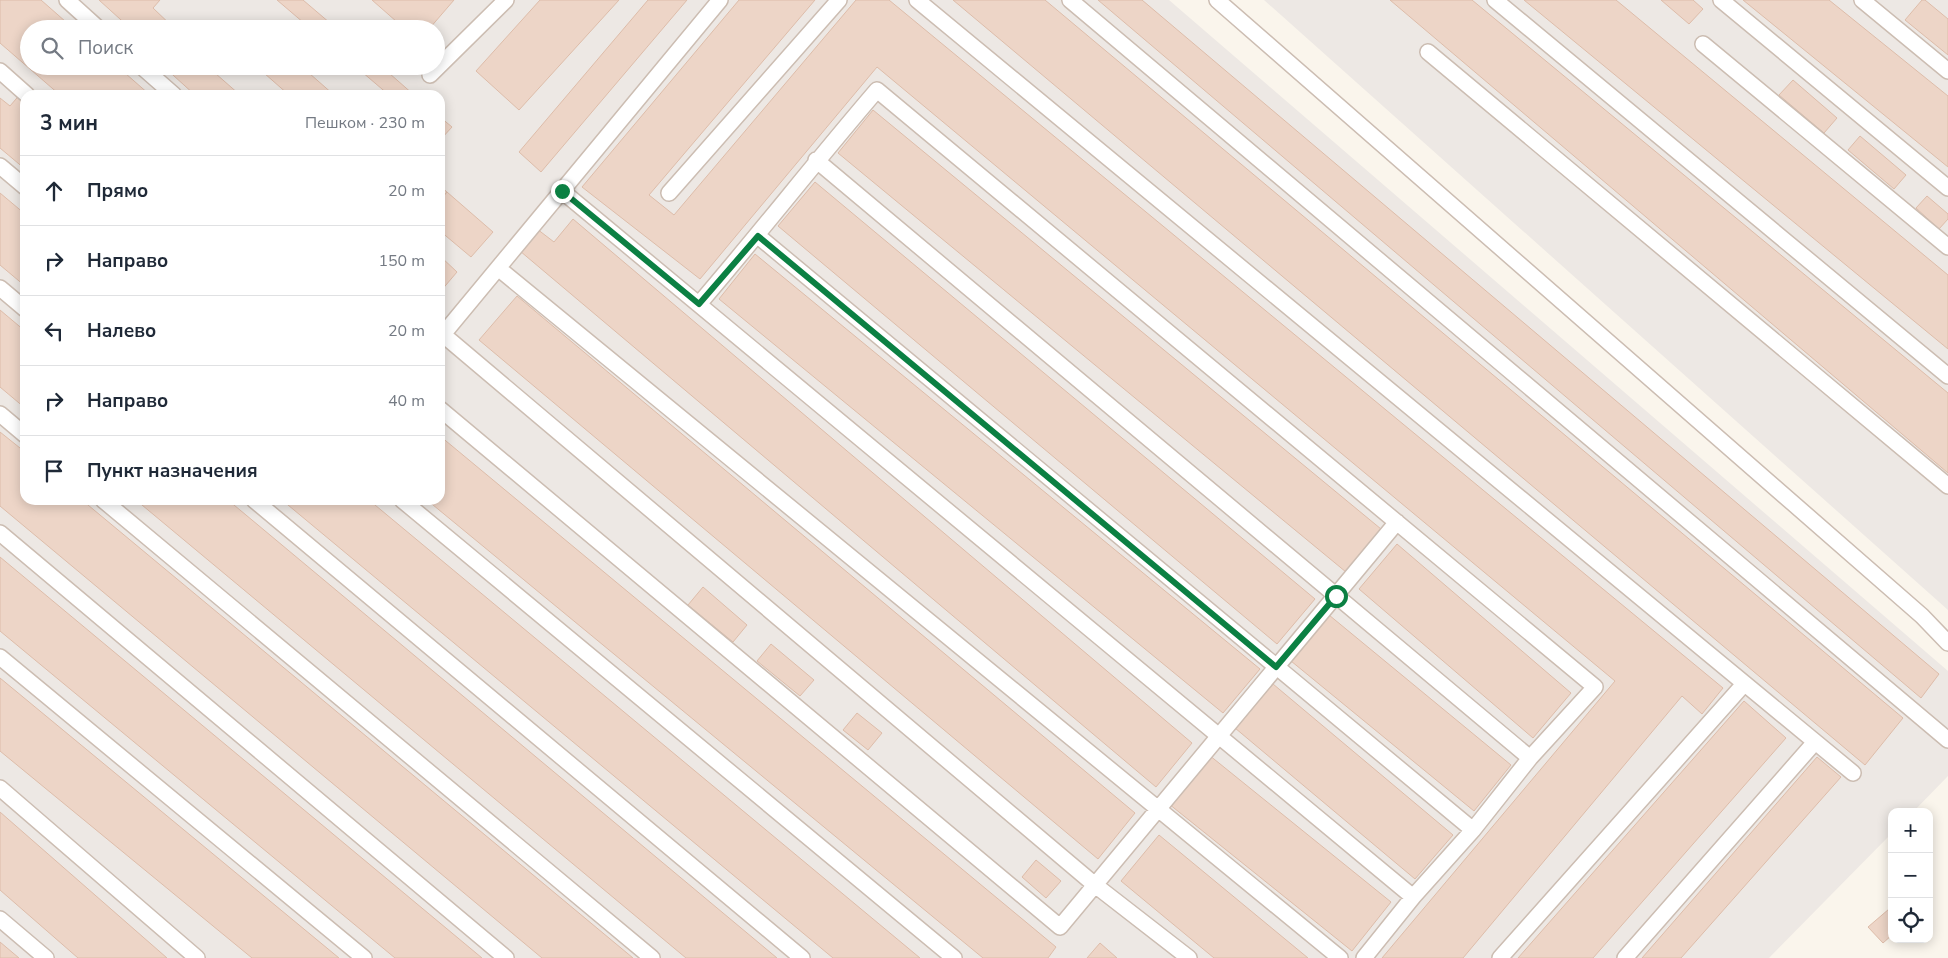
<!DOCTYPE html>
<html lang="ru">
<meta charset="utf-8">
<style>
:root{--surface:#fff;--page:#f6f6f7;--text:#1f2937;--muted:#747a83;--line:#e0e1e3}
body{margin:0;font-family:"Nunito Sans",sans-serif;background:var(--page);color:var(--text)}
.controls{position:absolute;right:15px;bottom:15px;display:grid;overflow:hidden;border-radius:10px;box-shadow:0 2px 12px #0003}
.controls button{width:45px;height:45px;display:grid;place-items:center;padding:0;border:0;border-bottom:1px solid var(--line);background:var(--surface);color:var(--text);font:25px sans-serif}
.stop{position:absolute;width:15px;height:15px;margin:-11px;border:4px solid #0b8043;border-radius:50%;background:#fff}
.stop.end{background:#0b8043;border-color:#fff;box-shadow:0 1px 5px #0008}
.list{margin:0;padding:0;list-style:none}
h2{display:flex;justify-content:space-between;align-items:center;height:65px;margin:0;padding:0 20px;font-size:21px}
h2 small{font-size:16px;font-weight:400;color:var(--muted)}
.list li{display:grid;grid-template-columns:32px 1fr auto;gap:15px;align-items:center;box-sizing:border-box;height:70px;padding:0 20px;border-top:1px solid var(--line)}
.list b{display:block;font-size:19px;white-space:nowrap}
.list em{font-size:16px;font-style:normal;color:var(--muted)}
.icon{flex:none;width:28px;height:28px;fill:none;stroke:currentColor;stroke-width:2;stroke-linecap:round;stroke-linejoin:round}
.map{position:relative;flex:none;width:1948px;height:958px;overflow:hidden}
.search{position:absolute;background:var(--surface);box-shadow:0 2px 12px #0003;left:20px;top:20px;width:425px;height:55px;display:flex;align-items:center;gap:12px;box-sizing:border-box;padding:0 18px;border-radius:28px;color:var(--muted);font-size:19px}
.panel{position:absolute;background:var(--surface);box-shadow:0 2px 12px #0003;left:20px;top:90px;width:425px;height:415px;border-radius:15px}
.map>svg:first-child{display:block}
.industrial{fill:#ede8e4;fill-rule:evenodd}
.building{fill:#edd5c7;stroke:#ddbca9}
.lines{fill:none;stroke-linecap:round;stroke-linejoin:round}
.service-casing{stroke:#ccbdb2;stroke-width:18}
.service{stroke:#fff;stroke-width:15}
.route{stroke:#0b8043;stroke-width:6}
</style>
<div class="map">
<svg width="1948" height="958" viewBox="0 0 1948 958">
<rect width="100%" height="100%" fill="#faf5ec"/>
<path class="industrial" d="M0 0H1169L1948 671V776L1913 812H1892V833L1769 958H0ZM29 29H436V66H29ZM25 95H440V500H25Z
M1264 0H1948V610Z"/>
<path class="building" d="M0 0H41L74 29H29V66H117L150 95H60L0 43Z
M99 0H160L153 8 175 29H131Z
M277 0H303L337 29H311Z
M372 0H454L429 29H405Z
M540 0H619L519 110 476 71Z
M648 0H687L541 172 519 152Z
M739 0H815L649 195 674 215 856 0H889L1723 688 1702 714 1682 696 1463 958H1382L1615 681 877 67 700 279 582 187Z
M953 0H1045L1903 718 1865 765Z
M1098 0H1142L1939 674 1921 698Z
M1390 0H1472L1948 393V473Z
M1524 0H1616L1948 275V349Z
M1661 0H1693L1703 9 1689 24Z
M1743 0H1829L1948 96V167Z
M1922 0H1925L1948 19V55L1905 20Z
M163 66H207L240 95H195Z
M256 66H301L334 95H289Z
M355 66H381L414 95H389Z
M1793 80 1837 118 1824 133 1779 95Z
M22 92 25 95V169L0 148V98L10 106Z
M873 110 1381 529 1346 572 838 153Z
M440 117 452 127 441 139H440Z
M1860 136 1906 175 1894 189 1848 150Z
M815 182 1315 599 1277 644 778 226Z
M440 186 447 192 440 200Z
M447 192 493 232 471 257 440 231V200Z
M0 193 25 214V286L0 265Z
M1927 196 1948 214V219L1939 229 1916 208Z
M573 219 1192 743 1156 787 520 251 537 229 554 242Z
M755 254 1260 669 1223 713 719 299Z
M440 256 457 272 440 292Z
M517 296 1135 813 1098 859 479 340Z
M0 310 25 331V408L0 387Z
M0 432 25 452V500H82L633 958H542L0 506Z
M440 436 1056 947 1048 958H983L427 500H440Z
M136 500H228L777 958H686Z
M282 500H369L920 958H833Z
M1397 544 1571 693 1533 738 1359 589Z
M0 557 482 958H395L0 631Z
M703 587 747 625 733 642 688 605Z
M1329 615 1511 765 1474 811 1291 661Z
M771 644 814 680 800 696 757 661Z
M0 678 339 958H252L0 751Z
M1273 684 1453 835 1415 879 1235 728Z
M1744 701 1786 738 1593 958H1518Z
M857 713 882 733 868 750 843 730Z
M1209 755 1391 902 1352 951 1169 804Z
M1817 757 1841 777 1681 958H1642Z
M0 812 167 958H78L0 890Z
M1159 835 1308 958H1214L1121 881Z
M1036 860 1061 881 1046 898 1022 877Z
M1889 909 1892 912V935L1883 943 1868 927Z
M0 942 19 958H0Z
M1100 943 1117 958H1087Z"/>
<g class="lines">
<defs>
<path id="service" d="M67 0 99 29
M917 0 1853 773
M1070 0 1948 740
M1217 0 1922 616 1948 643
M1495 0 1948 376
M1721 0 1948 188
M1862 0 1948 71
M1703 44 1948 247
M1428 52 1948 486
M141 66 174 95
M0 71 27 95
M430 75 506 0
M816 160 1530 758
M0 166 25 187
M562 191 1413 897
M669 193 839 0
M758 236 1473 830
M498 268 1340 958
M0 288 25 309
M699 304C759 234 816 161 877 90L1595 687 1530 758 1473 830 1413 897 1364 958
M440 332 1095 885 1189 958
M440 338 720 0
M440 409 1060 927 1397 522
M0 414 25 435
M103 500 652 958
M254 500 802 958
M402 500 954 958
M0 533 506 958
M0 657 364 958
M0 788 197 958
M0 919 46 958
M1500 958 1744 684
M1625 958 1815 742"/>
</defs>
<use href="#service" class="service-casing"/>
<use href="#service" class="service"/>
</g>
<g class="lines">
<path class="route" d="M562 191 699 304 758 236 1276 667 1336 596"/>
</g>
</svg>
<div class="controls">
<button>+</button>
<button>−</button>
<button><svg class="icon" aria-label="locate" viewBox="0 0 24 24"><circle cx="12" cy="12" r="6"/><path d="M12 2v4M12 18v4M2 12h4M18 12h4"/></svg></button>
</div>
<div class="stop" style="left:1336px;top:596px"></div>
<div class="stop end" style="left:562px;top:191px"></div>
<div class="search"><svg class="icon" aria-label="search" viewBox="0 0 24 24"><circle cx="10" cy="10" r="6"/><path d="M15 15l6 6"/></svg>Поиск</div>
<section class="panel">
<h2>3 мин<small>Пешком · 230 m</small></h2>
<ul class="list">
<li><svg class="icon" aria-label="ahead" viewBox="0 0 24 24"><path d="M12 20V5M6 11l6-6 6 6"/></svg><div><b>Прямо</b></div><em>20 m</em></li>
<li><svg class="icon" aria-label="right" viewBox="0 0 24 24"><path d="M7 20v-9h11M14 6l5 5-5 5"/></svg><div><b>Направо</b></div><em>150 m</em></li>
<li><svg class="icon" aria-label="left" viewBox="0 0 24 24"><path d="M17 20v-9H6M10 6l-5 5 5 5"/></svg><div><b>Налево</b></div><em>20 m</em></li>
<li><svg class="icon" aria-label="right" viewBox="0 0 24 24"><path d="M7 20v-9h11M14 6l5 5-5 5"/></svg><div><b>Направо</b></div><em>40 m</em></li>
<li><svg class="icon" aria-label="arrive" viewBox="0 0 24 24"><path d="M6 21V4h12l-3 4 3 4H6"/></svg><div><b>Пункт назначения</b></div></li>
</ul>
</section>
</div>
